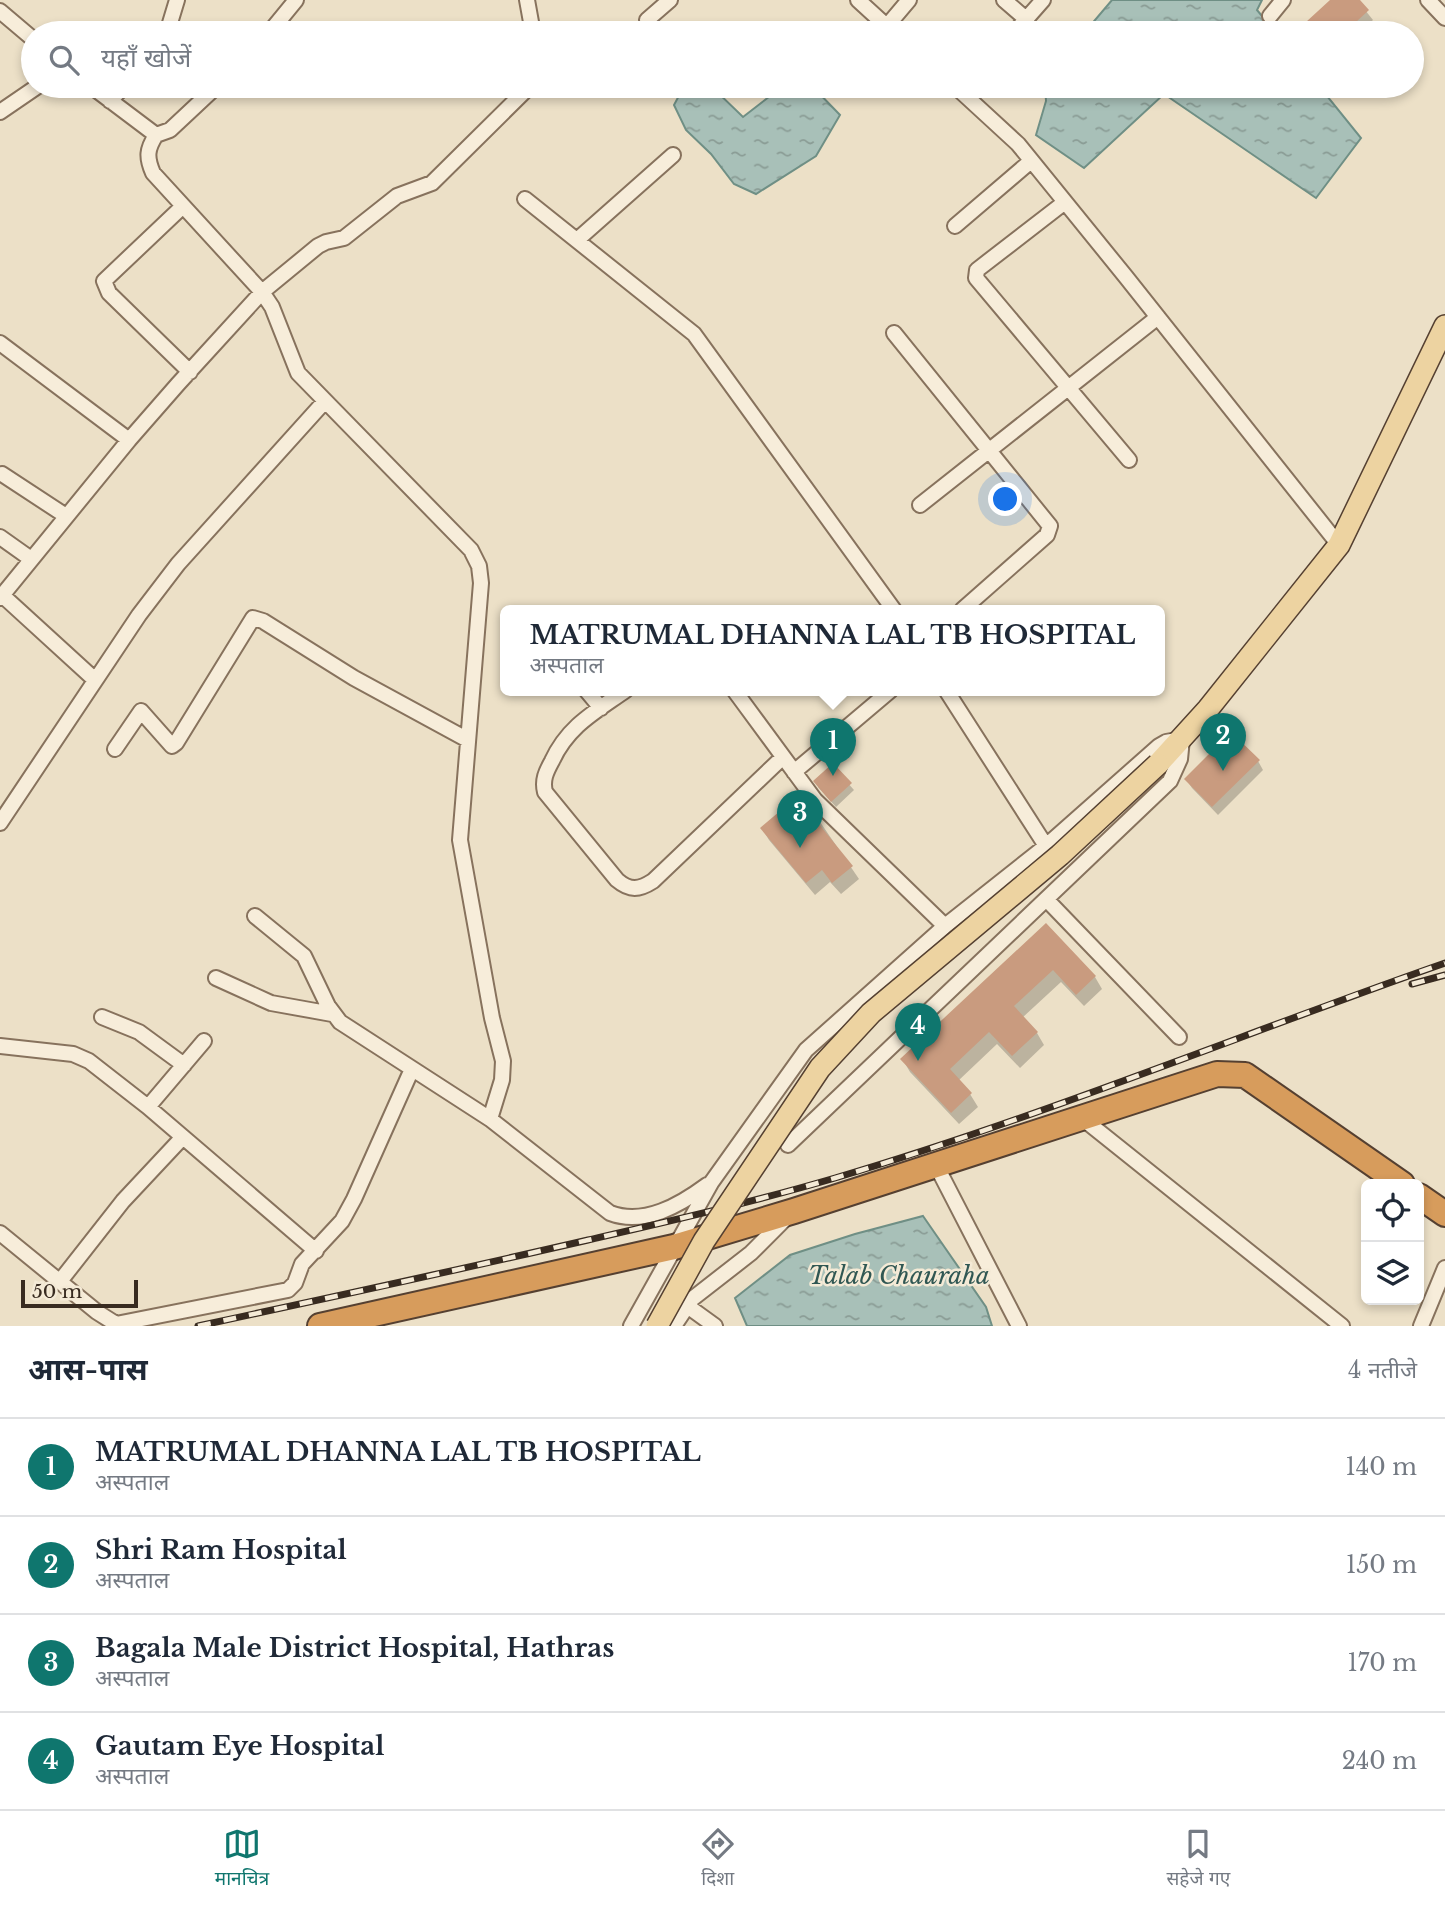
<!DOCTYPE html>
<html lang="hi">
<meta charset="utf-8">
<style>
:root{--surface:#fff;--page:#f6f6f7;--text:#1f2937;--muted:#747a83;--line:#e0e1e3;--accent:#0f766e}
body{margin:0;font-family:"Libre Baskerville","Noto Sans Devanagari",serif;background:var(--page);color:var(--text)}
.controls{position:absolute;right:21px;bottom:21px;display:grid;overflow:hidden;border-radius:10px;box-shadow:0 4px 10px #0003}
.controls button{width:63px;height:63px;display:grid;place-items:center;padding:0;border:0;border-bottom:2px solid var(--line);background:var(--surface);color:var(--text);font:35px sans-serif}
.scale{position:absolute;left:21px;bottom:18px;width:117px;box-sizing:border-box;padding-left:7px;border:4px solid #382b20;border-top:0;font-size:19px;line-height:24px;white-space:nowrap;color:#382b20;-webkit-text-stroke:5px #f4ead6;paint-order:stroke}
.you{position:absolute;left:1006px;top:500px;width:24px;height:24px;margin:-18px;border:5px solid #fff;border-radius:50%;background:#1a73e8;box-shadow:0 0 0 10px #1a73e833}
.badge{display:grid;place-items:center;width:46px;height:46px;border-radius:50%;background:var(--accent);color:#fff;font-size:23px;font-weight:700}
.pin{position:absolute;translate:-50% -58px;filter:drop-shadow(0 2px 4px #0008)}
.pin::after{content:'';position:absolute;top:37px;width:24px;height:21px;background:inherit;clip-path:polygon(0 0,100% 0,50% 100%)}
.popup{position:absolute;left:500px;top:605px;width:665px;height:91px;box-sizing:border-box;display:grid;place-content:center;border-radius:10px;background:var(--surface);filter:drop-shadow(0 2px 5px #0005);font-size:23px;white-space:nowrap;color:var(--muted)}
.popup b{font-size:26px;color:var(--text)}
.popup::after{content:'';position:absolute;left:50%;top:100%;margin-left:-14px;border:14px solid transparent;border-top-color:var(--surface)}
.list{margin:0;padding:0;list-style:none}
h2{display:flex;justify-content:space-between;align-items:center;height:91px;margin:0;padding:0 28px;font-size:30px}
h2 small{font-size:23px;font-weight:400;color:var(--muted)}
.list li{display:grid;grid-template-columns:46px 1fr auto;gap:21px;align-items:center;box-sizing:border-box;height:98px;padding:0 28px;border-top:2px solid var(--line)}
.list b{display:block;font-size:26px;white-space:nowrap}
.list p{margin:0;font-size:23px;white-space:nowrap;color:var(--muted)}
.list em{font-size:23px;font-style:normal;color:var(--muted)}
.icon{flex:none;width:38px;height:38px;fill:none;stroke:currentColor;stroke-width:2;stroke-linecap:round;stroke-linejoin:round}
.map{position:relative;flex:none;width:1445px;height:1326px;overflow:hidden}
.search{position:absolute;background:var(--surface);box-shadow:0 4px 10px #0003;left:21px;right:21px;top:21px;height:77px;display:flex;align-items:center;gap:18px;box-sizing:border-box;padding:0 24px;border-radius:38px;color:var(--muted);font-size:26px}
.sheet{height:483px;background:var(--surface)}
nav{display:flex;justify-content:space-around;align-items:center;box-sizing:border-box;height:98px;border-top:2px solid var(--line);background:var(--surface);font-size:19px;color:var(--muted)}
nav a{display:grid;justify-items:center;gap:4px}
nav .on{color:var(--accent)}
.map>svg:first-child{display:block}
.water{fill:url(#water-ripples);stroke:#6f8f85;stroke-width:2}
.shadow{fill:#0003}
.building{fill:#c99b7f}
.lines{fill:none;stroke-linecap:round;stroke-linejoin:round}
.street-casing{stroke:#87725d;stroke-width:18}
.primary-casing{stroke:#554031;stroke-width:24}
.highway-casing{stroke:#554031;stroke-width:28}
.street{stroke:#f7edda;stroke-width:14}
.primary{stroke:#edd3a1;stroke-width:21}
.highway{stroke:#d79c5c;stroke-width:24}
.rail-casing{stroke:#382b20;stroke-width:7}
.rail{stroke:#f4ead6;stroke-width:4.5;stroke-dasharray:13;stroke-linecap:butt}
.primary-bridge-casing{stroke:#554031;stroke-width:24;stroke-linecap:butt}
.primary-bridge{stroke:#edd3a1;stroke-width:21}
.labels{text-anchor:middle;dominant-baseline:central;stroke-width:5;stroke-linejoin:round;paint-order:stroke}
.water-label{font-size:24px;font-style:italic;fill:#305753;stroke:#f4ead6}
</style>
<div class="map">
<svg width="1445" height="1326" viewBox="0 0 1445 1326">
<defs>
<pattern id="water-ripples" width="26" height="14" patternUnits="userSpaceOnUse" patternTransform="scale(1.75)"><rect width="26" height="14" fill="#a8c0b8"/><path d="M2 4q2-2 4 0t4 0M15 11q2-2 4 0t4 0" fill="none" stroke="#8a9c95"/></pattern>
</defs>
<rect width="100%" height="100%" fill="#ece0c7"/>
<path class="water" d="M1112 0H1262L1257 10 1276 33H1084Z
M689 86H711L743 117 783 86H812L840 115 816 156 756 194 734 184 711 154 686 130 674 105 682 90Z
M1045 86H1319L1361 138 1316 198 1164 94 1084 168 1036 135 1046 101Z
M923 1216 986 1307 992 1326H747L735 1298 790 1255 855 1234Z"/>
<path class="shadow" d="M1333 0H1357L1373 20 1359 33H1297Z
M1258 761 1263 770 1218 815 1192 788 1186 779Z
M832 765 854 790 836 807 818 787Z
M799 797 816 816 859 879 841 894 830 882 815 895 769 840 762 828Z
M1046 925 1095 977 1102 989 1084 1006 1061 982 1022 1018 1037 1033 1044 1045 1020 1068 997 1044 958 1081 970 1094 978 1107 959 1124 910 1072 903 1060Z"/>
<path class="building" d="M1330 0H1360L1369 10 1344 33H1294Z
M1231 732 1260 760 1212 807 1184 779Z
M833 763 852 783 831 802 813 781Z
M799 795 817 815 814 818 853 866 832 883 822 870 806 883 760 828Z
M1046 923 1096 976 1076 995 1053 970 1014 1006 1038 1032 1012 1056 989 1032 950 1069 972 1093 951 1113 900 1059Z"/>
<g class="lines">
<defs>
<path id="street" d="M527 0 533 33
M858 0 894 33
M1004 0 1026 19
M1428 0 1445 18
M0 11 33 39
M1270 16 1283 0
M647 20 670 0
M887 26 909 0
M167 33 177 0
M269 33 296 0
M1014 33 1043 0
M91 86 156 135 170 130 217 86
M955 86 1018 144 1126 277 1339 545
M110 101 124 86
M0 112 38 86
M156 135C147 149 146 157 153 173L262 292 272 307 298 373 471 550 479 566 481 583 460 840 492 1018 503 1061 502 1080 490 1119
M525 199 694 334 894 610
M1065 202 977 270 976 278 1129 460
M182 207 104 281 109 293 190 372
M955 226 1031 161
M577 240 673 155
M894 333 1050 526 1047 535 962 610
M0 343 129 440
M2 474 66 516
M920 505 1158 317
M0 537 31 559
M2 595 94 679
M0 598 129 440 178 384 262 292 318 246 326 242 344 238 397 196 432 183 530 86
M586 690 601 708
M626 690C595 712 568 726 552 761 546 772 542 780 545 792L617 880C630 891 639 890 653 881L783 757
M734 690 815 800 945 926
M115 749 141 711 172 746 176 743 253 618 263 621 354 678 468 740
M794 772 891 690
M0 823 139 615 178 564 325 401
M1046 899 1179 1037
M255 916 304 956 328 1006 340 1022 490 1119 610 1213C644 1226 680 1205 707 1185
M216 978 271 1003 332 1014
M102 1017 139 1032 184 1065
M0 1046 73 1054 89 1061 148 1107 316 1251
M148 1107 204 1041
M1082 1118 1342 1326
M788 1145 1170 781 1180 759 1182 739 1166 742 1159 746 1046 846 946 690
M936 1165 1019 1326
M0 1233 97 1312 116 1324 288 1290 295 1283 302 1264 342 1221 354 1199 412 1069
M61 1280 123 1201 182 1138
M686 1305 715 1326
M631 1326 711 1183 806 1050 945 926 1046 846
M674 1326 692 1299 751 1253 788 1216
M1421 1326 1445 1268"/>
<path id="primary" d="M1158 764 1208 709 1339 545 1445 326"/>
<path id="highway" d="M1419 1196 1445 1214
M320 1326 674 1247 794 1211 1217 1074 1245 1075 1402 1184"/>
</defs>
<use href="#street" class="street-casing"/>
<use href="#primary" class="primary-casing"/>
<use href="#highway" class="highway-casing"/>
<use href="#street" class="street"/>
<use href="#primary" class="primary"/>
<use href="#highway" class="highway"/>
<defs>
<path id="rail" d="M1412 984 1445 975
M198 1326C328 1298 458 1270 588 1240 670 1221 753 1202 835 1178 1042 1117 1242 1034 1445 963"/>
</defs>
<use href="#rail" class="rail-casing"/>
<use href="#rail" class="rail"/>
<defs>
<path id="primary-bridge" d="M657 1326 704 1241 820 1068 871 1013 1060 855 1158 764"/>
</defs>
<use href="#primary-bridge" class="primary-bridge-casing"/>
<use href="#primary-bridge" class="primary-bridge"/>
</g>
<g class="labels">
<g class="water-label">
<text x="899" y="1275">Talab Chauraha</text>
</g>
</g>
</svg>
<div class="controls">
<button><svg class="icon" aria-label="locate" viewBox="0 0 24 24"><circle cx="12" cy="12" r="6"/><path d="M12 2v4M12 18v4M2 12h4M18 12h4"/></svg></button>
<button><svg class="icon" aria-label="layers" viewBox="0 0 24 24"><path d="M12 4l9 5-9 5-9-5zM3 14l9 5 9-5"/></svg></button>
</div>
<div class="scale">50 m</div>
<div class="you"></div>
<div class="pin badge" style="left:833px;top:776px">1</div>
<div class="popup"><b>MATRUMAL DHANNA LAL TB HOSPITAL</b>अस्पताल</div>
<div class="pin badge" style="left:1223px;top:771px">2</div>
<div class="pin badge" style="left:800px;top:848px">3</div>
<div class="pin badge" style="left:918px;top:1061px">4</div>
<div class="search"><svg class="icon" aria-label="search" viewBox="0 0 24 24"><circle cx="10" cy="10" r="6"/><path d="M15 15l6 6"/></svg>यहाँ खोजें</div>
</div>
<section class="sheet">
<h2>आस-पास<small>4 नतीजे</small></h2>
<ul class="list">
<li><span class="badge">1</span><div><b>MATRUMAL DHANNA LAL TB HOSPITAL</b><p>अस्पताल</p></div><em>140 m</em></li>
<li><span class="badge">2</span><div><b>Shri Ram Hospital</b><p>अस्पताल</p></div><em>150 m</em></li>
<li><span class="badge">3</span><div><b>Bagala Male District Hospital, Hathras</b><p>अस्पताल</p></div><em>170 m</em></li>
<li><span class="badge">4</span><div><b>Gautam Eye Hospital</b><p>अस्पताल</p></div><em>240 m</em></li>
</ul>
</section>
<nav>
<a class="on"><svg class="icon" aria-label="map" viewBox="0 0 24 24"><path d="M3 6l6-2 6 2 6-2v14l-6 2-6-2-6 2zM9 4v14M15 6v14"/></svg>मानचित्र</a>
<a><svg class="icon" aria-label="directions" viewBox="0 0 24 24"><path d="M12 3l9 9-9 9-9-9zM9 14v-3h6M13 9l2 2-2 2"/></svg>दिशा</a>
<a><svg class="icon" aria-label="saved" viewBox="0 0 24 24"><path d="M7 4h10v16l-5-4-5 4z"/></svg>सहेजे गए</a>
</nav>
